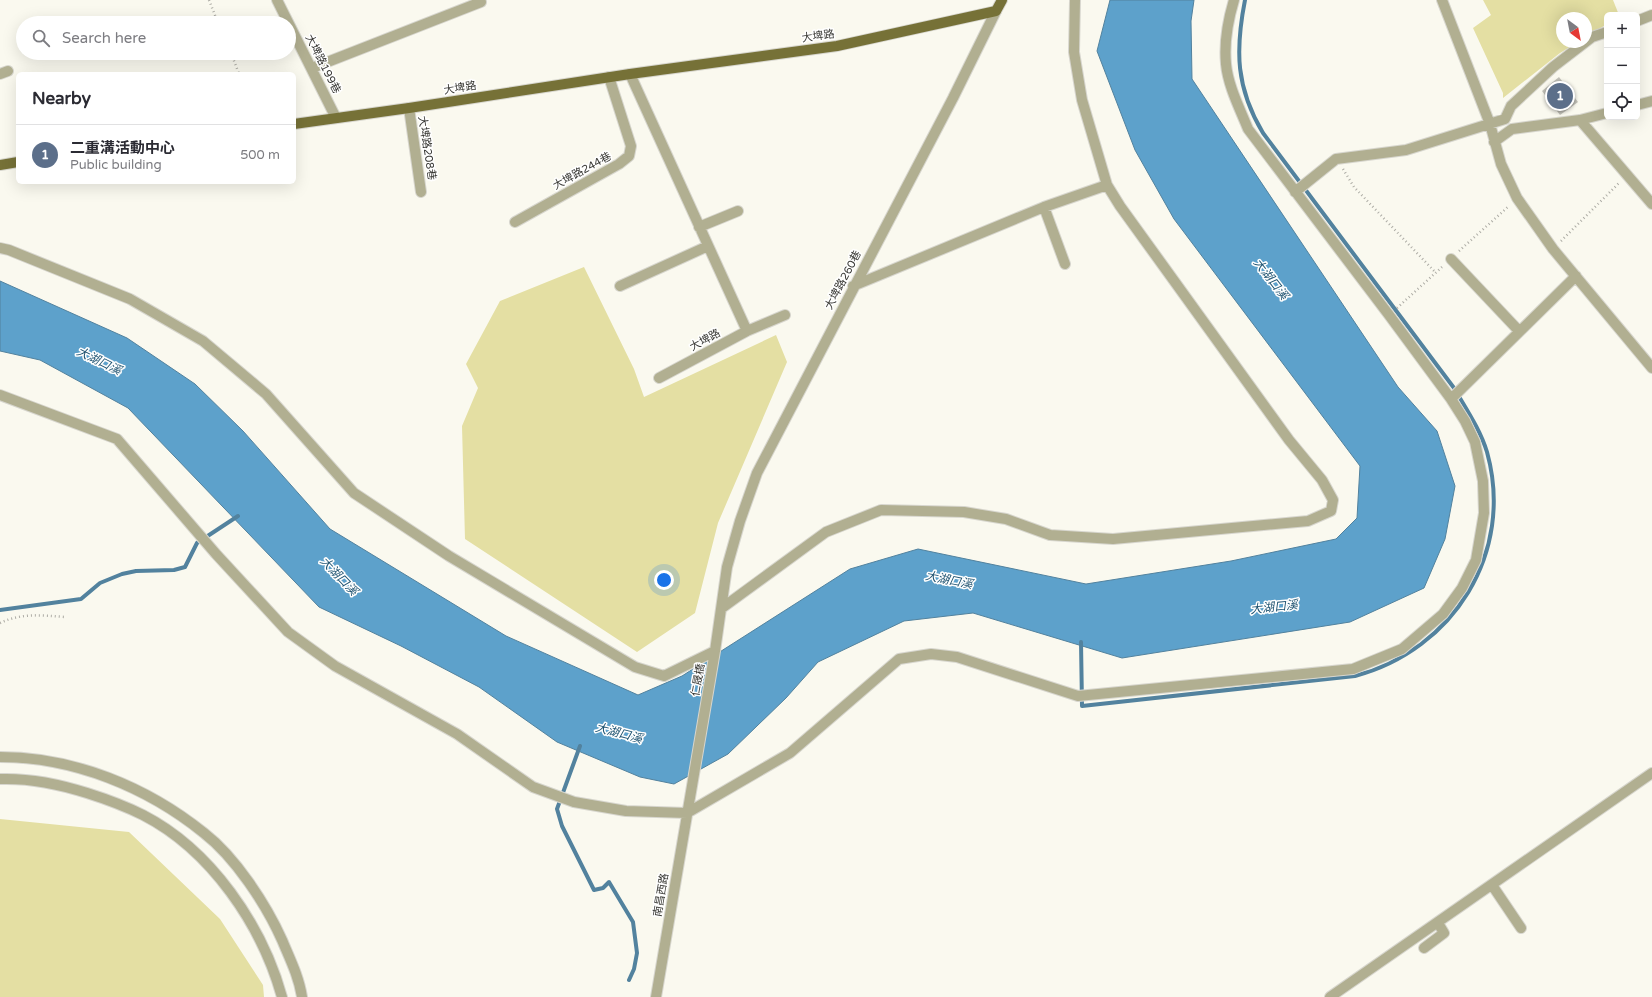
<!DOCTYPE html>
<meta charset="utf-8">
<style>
:root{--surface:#fff;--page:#f7f7f7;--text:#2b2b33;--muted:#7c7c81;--line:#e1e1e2;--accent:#b45309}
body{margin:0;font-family:"Varela Round","Noto Sans TC",sans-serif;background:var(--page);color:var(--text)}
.controls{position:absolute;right:12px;top:12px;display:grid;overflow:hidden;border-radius:6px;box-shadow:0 4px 16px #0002}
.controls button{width:36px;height:36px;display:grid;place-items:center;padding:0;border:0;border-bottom:1px solid var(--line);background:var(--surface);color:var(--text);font:20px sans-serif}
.compass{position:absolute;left:1556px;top:12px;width:36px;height:36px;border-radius:50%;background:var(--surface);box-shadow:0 4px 16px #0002;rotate:148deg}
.you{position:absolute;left:664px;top:580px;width:14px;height:14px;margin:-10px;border:3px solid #fff;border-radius:50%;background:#1a73e8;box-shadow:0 0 0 6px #1a73e833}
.badge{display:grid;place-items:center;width:26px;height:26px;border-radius:50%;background:var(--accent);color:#fff;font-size:13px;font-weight:700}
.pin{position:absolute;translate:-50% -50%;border:2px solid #fff;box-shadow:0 1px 4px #0006}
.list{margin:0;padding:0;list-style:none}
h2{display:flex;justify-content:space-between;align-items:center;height:52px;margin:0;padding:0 16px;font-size:17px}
h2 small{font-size:13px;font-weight:400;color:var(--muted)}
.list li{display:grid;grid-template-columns:26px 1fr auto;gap:12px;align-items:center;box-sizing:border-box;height:60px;padding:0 16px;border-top:1px solid var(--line)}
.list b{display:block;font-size:15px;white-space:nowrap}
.list p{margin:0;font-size:13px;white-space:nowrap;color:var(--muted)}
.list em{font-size:13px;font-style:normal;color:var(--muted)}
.icon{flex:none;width:22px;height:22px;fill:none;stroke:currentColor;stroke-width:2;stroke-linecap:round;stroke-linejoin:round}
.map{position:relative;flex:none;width:1652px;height:997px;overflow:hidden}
.search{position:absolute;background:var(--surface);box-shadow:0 4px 16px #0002;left:16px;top:16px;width:280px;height:44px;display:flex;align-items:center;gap:10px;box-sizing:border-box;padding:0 14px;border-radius:22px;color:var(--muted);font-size:15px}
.panel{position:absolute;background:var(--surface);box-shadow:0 4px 16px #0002;left:16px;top:72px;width:280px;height:112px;border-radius:6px}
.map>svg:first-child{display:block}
.green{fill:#e4dfa3}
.water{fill:#5da1cb;stroke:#52829e}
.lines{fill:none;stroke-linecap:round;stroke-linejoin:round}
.stream{stroke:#52829e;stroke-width:4}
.building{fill:#c4c3ba}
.minor-casing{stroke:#d7d6ce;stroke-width:12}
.major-casing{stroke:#d7d6ce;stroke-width:12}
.path{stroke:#adaca5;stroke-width:2.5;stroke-dasharray:1 3;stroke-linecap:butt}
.minor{stroke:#b1af91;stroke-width:10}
.major{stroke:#767137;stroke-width:10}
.labels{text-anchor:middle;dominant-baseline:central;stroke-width:3;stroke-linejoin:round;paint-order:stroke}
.street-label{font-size:11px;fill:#393935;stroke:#fff}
.water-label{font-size:12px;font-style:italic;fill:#1f5371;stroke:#fff}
</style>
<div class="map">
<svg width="1652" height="997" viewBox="0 0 1652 997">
<rect width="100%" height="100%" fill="#faf9ef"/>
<path class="green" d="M1483 0H1613L1619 15H1607V24L1586 37V18H1562V42H1578L1560 53 1503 98V93L1473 28 1491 15Z
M584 267 634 369 644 397 776 335 787 362 718 523 695 613 637 652 465 539 462 426 478 388 466 364 500 301Z
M0 819 129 832 220 919 263 985 264 997H0Z"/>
<path class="water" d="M1110 0H1194L1191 21 1192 79 1398 387 1437 431 1455 486 1445 539 1424 588 1350 622 1122 658 973 613 904 621 818 662 786 698 728 754 674 784 640 777 557 742 479 687 401 646 319 607 128 408 40 360 0 351V281L127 338 195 384 243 431 330 529 506 636 638 695 682 676 850 569 918 549 1086 584 1231 561 1336 539 1357 518 1360 466 1174 219 1135 150 1097 51Z"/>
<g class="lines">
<path class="stream" d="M0 610 81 599 100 583 122 574 136 571 174 570 185 567 197 543 238 516
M1081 642 1082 706 1355 676C1453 650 1515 553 1487 452 1480 429 1466 409 1454 388L1263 133C1236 88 1235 51 1245 0
M580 746 557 809 562 826 594 890 603 888 609 882 633 922 637 953 634 969 629 980"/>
</g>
<path class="building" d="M1559 77 1578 102 1560 115 1542 91Z"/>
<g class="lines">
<defs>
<path id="minor" d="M277 0 336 118
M1442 0 1490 124 1501 164 1517 198 1553 249 1652 368
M1637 21 1652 15
M312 68 481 2
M0 74 8 71
M630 74 747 331 659 378
M1637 105 1652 101
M409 108 421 192
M1580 120 1652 204
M1494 142 1512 129 1580 120 1607 113
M1295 192 1336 159 1406 150 1505 119 1511 106 1553 67 1592 37 1607 32
M1044 207 1065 264
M515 222 619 164 629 156 631 146 609 77
M699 227 738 211
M0 248 9 250 130 299 203 341 266 394 354 493 449 556 635 667 664 676 715 651
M1451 259 1519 331
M620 286 708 246
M853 286 1044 207 1107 185
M747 331 785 315
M0 395 117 439 216 554 288 632 335 666 457 734 533 787 574 802 626 811 687 813 790 753 899 659 931 654 957 657 1078 696 1353 669 1402 649 1443 614 1462 588 1476 560 1484 513 1483 481 1475 442 1465 421 1451 399 1389 315 1248 129C1240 109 1228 86 1226 64 1224 43 1228 20 1234 0
M1451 399 1576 276
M722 608 826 532 881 510 964 512 1006 519 1050 535 1113 539 1308 521 1331 511 1333 500 1322 480 1289 440 1120 206 1107 185 1082 100 1074 52 1075 0
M0 757C74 757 147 787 204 833 235 857 266 904 282 940 290 959 299 977 302 997
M0 779C29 778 59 784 87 793 106 799 125 806 143 815 211 850 262 925 282 997
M1492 885 1521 928
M1424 948 1444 933 1438 923
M656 997 715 651 727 567 740 521 757 473 953 98 996 11
M1330 997 1652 773"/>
<path id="major" d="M294 124 409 108 630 74 837 46 996 11 1002 0
M0 165 18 162"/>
</defs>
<use href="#minor" class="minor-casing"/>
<use href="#major" class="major-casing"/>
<path class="path" d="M209 0 218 23
M231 53 239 74
M1343 169 1354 187 1436 273
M1561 241 1620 182
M1459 251 1509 206
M1397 308 1442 267
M0 623C21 613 41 615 65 617"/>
<use href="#minor" class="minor"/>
<use href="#major" class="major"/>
</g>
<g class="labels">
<g class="street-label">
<text transform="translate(818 36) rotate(-8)">大埤路</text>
<text transform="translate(323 64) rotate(63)">大埤路199巷</text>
<text transform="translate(460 88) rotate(-9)">大埤路</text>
<text transform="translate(427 148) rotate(81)">大埤路208巷</text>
<text transform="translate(582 171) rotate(-29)">大埤路244巷</text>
<text transform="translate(843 280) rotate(-62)">大埤路260巷</text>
<text transform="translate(705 340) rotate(-29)">大埤路</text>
<text transform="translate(698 680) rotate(-80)">仁晟橋</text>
<text transform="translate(661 895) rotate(-80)">南昌西路</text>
</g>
<g class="water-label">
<text transform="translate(1271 279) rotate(52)">大湖口溪</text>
<text transform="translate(99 361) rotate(26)">大湖口溪</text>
<text transform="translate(339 576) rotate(46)">大湖口溪</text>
<text transform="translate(949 580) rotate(11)">大湖口溪</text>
<text transform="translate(1274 607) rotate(-6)">大湖口溪</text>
<text transform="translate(619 733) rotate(15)">大湖口溪</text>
</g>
</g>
</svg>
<div class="controls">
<button>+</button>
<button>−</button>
<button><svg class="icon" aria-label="locate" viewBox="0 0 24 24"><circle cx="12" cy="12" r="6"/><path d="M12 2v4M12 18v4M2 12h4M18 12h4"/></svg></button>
</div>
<svg class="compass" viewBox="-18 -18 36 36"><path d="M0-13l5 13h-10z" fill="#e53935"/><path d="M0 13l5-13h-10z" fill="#7c7c81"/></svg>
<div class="you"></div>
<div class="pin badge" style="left:1560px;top:96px;background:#5c6f8a">1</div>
<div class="search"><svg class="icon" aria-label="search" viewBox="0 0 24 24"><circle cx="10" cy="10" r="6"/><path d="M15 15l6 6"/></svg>Search here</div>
<section class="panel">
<h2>Nearby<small></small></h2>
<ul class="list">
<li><span class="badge" style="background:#5c6f8a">1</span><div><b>二重溝活動中心</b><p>Public building</p></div><em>500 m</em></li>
</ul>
</section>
</div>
